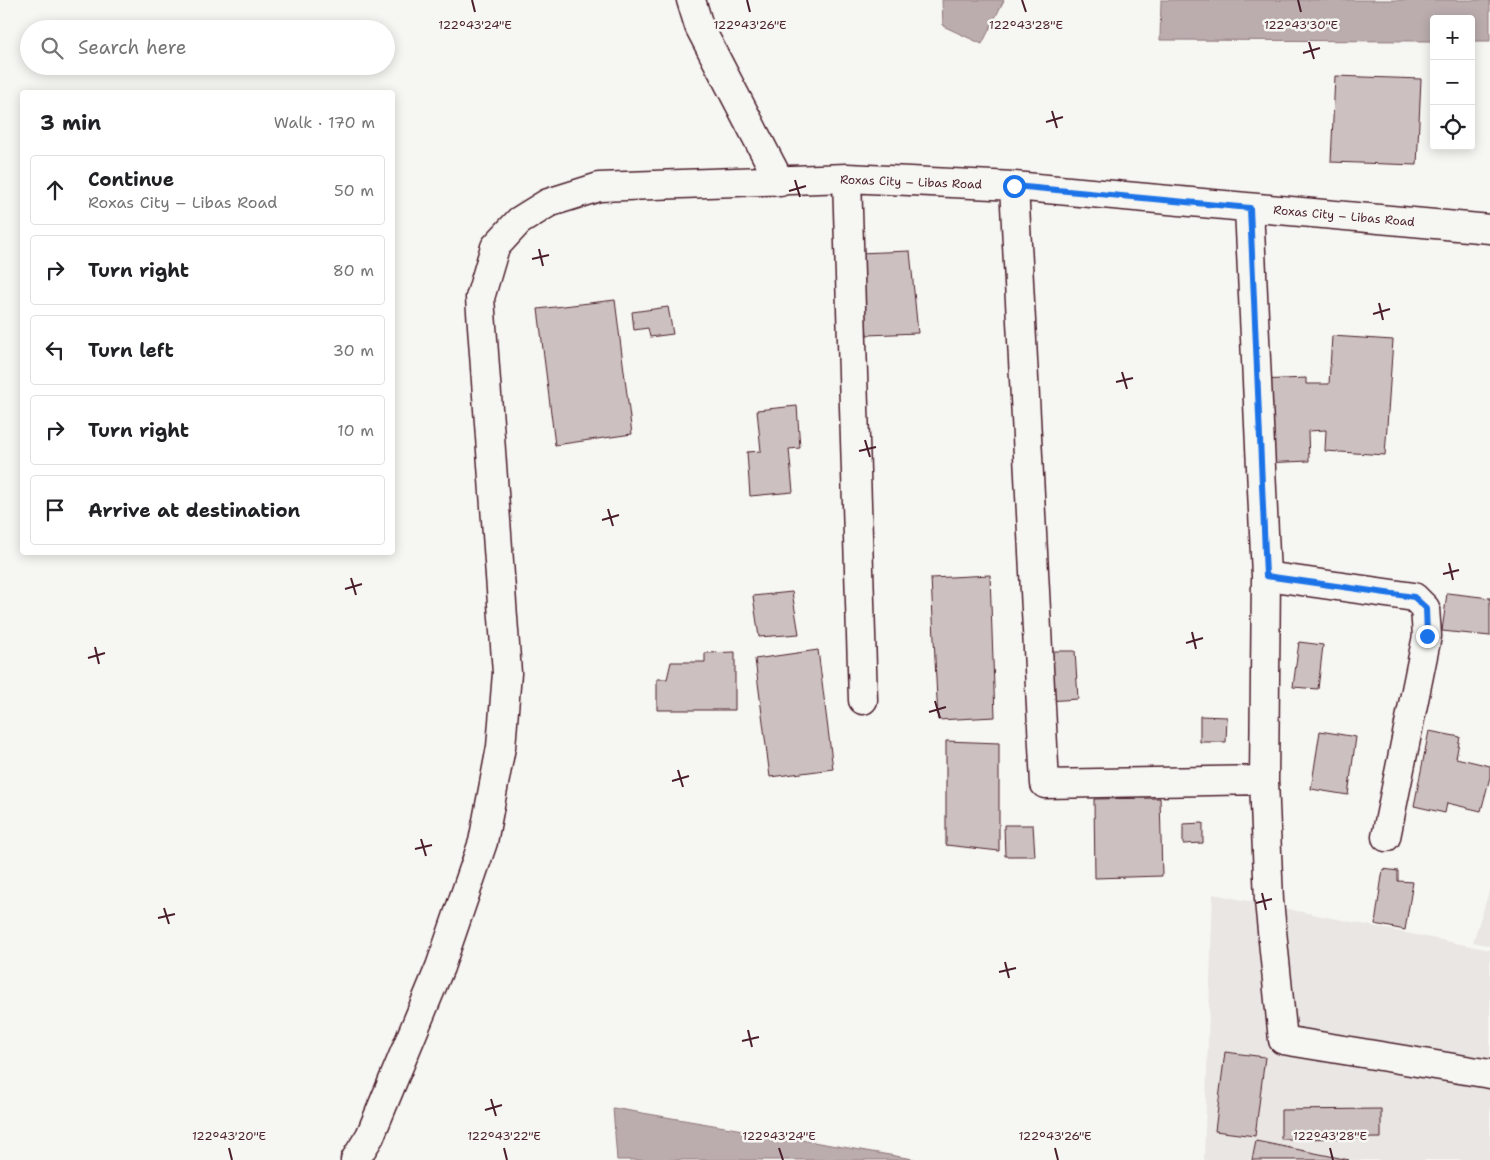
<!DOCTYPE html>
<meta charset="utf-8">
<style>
:root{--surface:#fff;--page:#f2f2f2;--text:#202124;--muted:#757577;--line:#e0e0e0}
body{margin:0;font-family:"Shantell Sans",sans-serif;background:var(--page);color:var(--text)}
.controls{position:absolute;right:15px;top:15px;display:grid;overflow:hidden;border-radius:5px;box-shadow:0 2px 12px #0003}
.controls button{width:45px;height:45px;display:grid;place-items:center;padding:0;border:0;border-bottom:1px solid var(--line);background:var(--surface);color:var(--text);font:25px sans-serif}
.stop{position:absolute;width:15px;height:15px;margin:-11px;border:4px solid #1a73e8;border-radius:50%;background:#fff}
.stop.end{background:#1a73e8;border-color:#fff;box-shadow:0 1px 5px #0008}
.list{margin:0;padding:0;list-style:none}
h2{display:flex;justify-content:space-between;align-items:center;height:65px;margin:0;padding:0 20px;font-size:21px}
h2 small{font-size:16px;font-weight:400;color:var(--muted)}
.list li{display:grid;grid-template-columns:32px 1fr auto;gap:15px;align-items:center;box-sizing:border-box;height:70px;margin:0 10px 10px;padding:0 10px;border:1px solid var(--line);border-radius:5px}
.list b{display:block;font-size:19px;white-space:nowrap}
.list p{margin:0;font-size:16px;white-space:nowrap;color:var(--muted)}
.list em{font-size:16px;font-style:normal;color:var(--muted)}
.icon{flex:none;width:28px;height:28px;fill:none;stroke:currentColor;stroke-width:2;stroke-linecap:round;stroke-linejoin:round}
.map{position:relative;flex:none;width:1490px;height:1160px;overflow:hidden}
.search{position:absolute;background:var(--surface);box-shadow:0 2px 12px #0003;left:20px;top:20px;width:375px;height:55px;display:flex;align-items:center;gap:12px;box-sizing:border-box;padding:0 18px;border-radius:28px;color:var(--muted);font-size:19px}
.panel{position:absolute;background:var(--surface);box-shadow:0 2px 12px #0003;left:20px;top:90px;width:375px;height:465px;border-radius:5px}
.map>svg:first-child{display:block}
.built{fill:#e9e6e3}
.water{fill:#bbadae;stroke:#8e747a}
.building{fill:#ccc1c0;stroke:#4a1f2b}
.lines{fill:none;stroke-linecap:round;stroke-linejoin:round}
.minor-casing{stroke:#4a1f2b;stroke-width:31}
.minor{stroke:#f6f6f2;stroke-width:28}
.route{stroke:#1a73e8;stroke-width:6}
.ticks{fill:none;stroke:#4a1f2b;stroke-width:2}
.labels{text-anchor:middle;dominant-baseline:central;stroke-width:5;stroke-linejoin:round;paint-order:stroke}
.street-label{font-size:12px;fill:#4a1f2b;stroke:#f6f6f2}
.ticks-label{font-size:12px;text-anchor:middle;fill:#4a1f2b;stroke:#f6f6f2;stroke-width:5;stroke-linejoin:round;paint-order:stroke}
</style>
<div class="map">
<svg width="1490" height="1160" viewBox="0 0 1490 1160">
<rect width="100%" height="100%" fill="#f6f6f2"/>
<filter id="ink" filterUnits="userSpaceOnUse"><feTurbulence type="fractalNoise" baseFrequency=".02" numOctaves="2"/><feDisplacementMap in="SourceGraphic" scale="10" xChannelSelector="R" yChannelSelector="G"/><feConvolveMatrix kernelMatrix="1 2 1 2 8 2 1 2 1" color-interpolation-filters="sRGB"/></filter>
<g filter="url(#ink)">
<path class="built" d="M1490 889V946L1473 942Z
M1213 894 1490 950V1160H1204Z"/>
<path class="water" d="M942 0H1004L982 44 943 26Z
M1161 0H1490V41H1471V19H1434V41L1160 40Z
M613 1108 919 1160H617Z"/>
<path class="building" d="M1335 76 1421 79 1417 165 1331 162Z
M910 251 918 333 867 335 858 253Z
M615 300 632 434 555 445 538 309Z
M668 307 673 334 650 337 648 328 634 330 632 312Z
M1332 336 1393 340 1385 455 1325 451 1326 430 1308 431 1309 461 1263 463 1260 380 1306 378V384H1329Z
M797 406 800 448 789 449 793 492 750 496 747 452 761 451 757 410Z
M990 575 995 717 938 720 931 578Z
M792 592 799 634 759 637 753 596Z
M1447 593 1490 598V636L1442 631Z
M1299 642 1323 645 1318 689 1293 687Z
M818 650 833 769 770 777 755 659Z
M1044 651H1075L1078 699 1047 701Z
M735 652V710H657V679H667L671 662H705V653Z
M1200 716 1227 717 1226 742H1200Z
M1320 731 1356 737 1348 795 1311 789Z
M1429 731 1460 737 1456 758 1490 766V777L1481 811 1447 803 1445 813 1414 806Z
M946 741 999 743V851L946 845Z
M1160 798 1162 876 1095 878 1094 799Z
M1203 823V843L1183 844V824Z
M1004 825H1033L1035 856H1005Z
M1383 869 1398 871V881L1413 882 1405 930 1375 924Z
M1225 1052 1265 1057 1255 1136 1215 1131Z
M1381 1109V1138L1281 1139V1110Z
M1256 1141 1349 1160H1252Z"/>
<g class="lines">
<defs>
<path id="minor" d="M691 0 699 26 780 182
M847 178 863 700
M1014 186 1045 784 1264 780
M1249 208 1266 576 1264 780 1269 901 1283 1040 1490 1074
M1266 576 1414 597 1425 608 1427 636 1386 837
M355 1160 370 1136 440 967 483 842 501 747 507 673 480 298 495 247 519 221 548 203 599 187 847 178 1014 186 1490 229"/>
</defs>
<use href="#minor" class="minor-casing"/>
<use href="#minor" class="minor"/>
</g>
</g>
<g class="lines" filter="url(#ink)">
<path class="route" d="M1014 186 1250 208 1266 576 1414 597 1426 608 1427 636"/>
</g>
<path class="ticks" d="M472 0 475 12M747 0 750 12M1022 0 1026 12M1298 0 1301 12M1309 42 1314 59M1303 53 1320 48M1052 111 1057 128M1046 122 1063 117M795 180 800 197M789 191 806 186M539 249 543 266M532 259 549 255M1379 303 1383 320M1373 314 1390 309M1122 372 1127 389M1116 382 1133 378M865 440 870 457M859 451 876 447M608 509 613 526M602 520 619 515M1449 563 1453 580M1443 574 1459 570M351 578 356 595M345 589 362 584M1192 632 1196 649M1186 643 1203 638M95 647 99 664M88 658 105 653M935 701 940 718M929 712 946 707M678 770 683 787M672 781 689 776M421 839 426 856M415 849 432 845M1262 893 1266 910M1256 903 1272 899M164 908 169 924M158 918 175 914M1005 962 1009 978M999 972 1016 968M748 1030 752 1047M742 1041 759 1037M491 1099 496 1116M485 1110 502 1105M229 1148 232 1160M504 1148 507 1160M779 1148 783 1160M1055 1148 1058 1160M1330 1148 1333 1160"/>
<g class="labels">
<g class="street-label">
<text transform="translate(911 182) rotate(2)">Roxas City – Libas Road</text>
<text transform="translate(1344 216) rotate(5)">Roxas City – Libas Road</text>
</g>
</g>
<g class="ticks-label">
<text x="475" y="29">122°43'24"E</text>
<text x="750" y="29">122°43'26"E</text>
<text x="1301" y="29">122°43'30"E</text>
<text x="1026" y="29">122°43'28"E</text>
<text x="229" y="1140">122°43'20"E</text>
<text x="504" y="1140">122°43'22"E</text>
<text x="779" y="1140">122°43'24"E</text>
<text x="1055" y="1140">122°43'26"E</text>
<text x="1330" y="1140">122°43'28"E</text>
</g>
</svg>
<div class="controls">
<button>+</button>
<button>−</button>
<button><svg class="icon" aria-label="locate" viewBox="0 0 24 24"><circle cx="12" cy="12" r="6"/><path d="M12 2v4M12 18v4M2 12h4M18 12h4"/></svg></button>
</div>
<div class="stop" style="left:1014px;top:186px"></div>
<div class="stop end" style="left:1427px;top:636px"></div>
<div class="search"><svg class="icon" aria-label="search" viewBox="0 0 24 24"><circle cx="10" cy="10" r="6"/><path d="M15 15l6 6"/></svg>Search here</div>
<section class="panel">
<h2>3 min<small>Walk · 170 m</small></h2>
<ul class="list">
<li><svg class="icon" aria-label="ahead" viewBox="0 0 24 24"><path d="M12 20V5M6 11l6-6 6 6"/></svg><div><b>Continue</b><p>Roxas City – Libas Road</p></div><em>50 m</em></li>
<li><svg class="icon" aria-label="right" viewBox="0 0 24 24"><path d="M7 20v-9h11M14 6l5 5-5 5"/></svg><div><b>Turn right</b></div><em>80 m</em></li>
<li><svg class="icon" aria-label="left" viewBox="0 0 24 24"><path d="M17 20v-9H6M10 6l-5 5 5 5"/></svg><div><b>Turn left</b></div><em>30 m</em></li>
<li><svg class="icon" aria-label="right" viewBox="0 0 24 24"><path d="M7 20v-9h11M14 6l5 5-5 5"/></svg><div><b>Turn right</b></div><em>10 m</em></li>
<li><svg class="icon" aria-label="arrive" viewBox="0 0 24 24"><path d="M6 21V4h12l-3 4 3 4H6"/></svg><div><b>Arrive at destination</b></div></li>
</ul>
</section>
</div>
